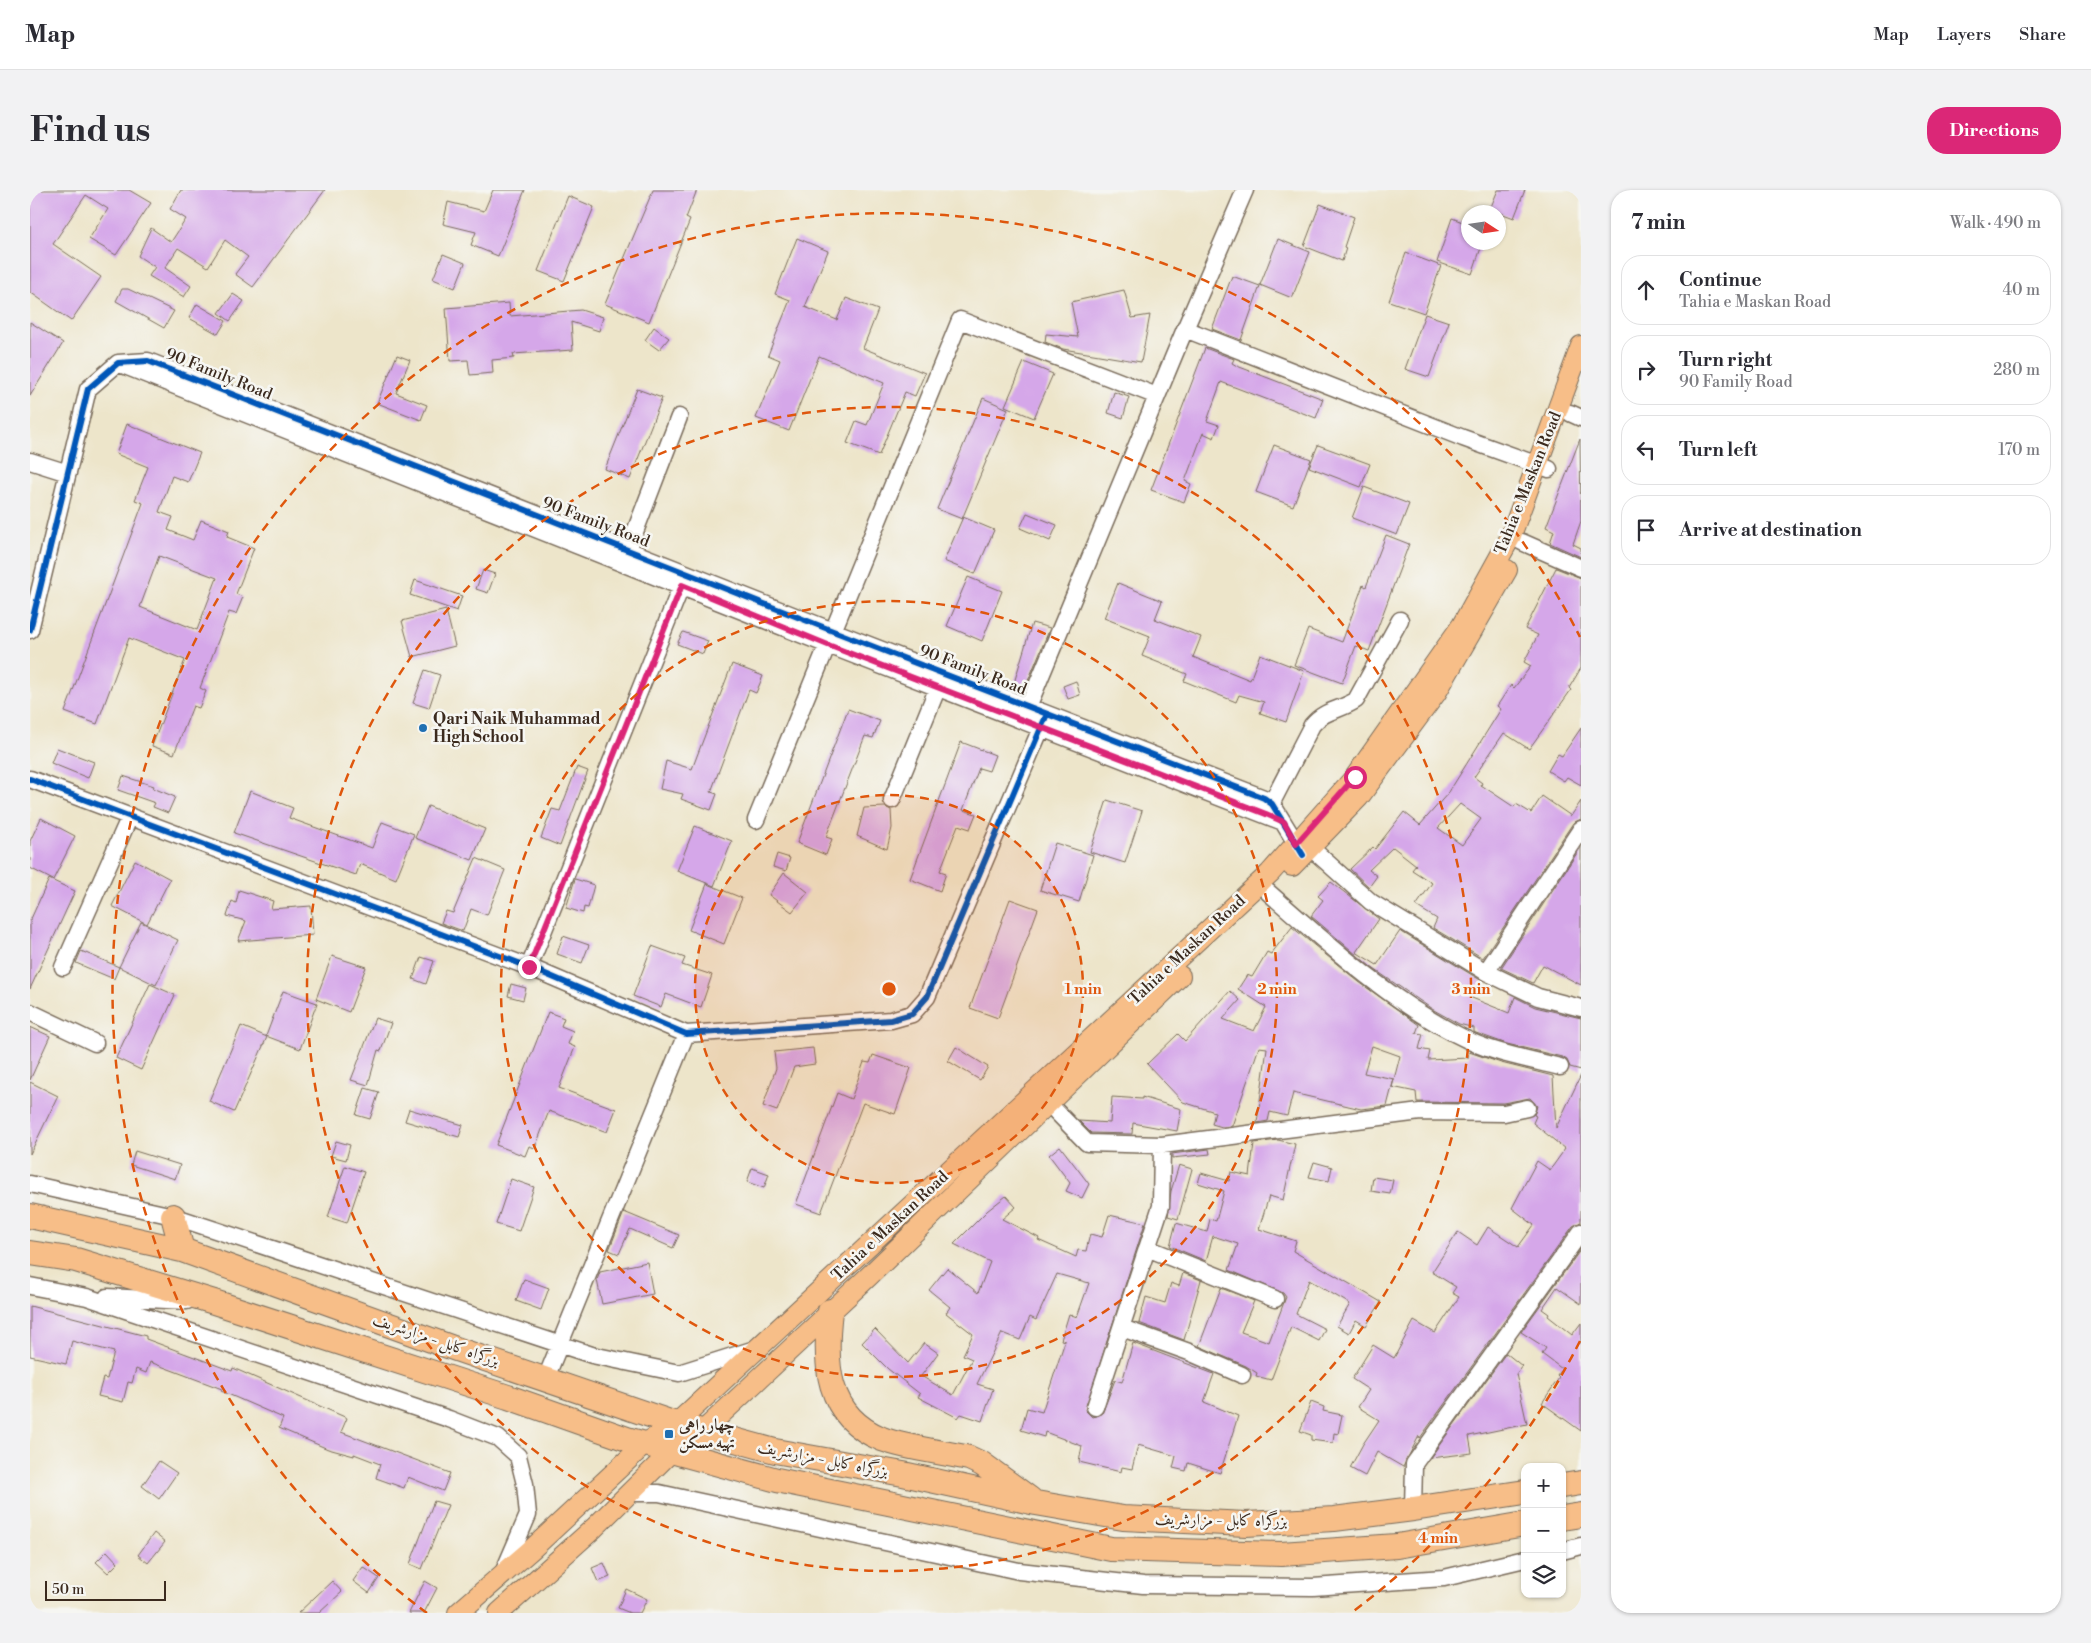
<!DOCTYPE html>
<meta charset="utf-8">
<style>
:root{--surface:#fff;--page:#f2f2f3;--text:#2b2b33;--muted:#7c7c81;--line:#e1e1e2;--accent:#db2777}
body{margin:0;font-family:"Libre Bodoni",Amiri,serif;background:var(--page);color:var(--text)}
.controls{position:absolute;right:15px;bottom:15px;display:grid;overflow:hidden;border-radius:10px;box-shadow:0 1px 4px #0004}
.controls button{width:45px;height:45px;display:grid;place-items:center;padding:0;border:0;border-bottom:1px solid var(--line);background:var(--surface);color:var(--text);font:25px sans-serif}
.compass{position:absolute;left:1431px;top:15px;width:45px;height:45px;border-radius:50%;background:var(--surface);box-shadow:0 1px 4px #0004;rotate:102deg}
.scale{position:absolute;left:15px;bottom:12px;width:121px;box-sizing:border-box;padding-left:5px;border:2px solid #3b2a1e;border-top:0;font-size:14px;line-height:18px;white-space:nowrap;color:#3b2a1e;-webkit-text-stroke:4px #f6f6f2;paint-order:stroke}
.stop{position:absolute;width:15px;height:15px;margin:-11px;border:4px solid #db2777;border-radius:50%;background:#fff}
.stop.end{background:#db2777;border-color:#fff;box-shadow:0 1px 5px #0008}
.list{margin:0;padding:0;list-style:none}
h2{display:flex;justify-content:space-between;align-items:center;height:65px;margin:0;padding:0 20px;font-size:21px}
h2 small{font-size:16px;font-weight:400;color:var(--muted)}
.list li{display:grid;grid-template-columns:32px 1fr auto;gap:15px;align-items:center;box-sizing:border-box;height:70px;margin:0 10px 10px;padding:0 10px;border:1px solid var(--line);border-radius:20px}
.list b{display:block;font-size:19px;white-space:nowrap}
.list p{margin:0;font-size:16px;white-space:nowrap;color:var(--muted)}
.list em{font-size:16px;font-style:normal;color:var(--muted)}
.icon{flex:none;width:28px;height:28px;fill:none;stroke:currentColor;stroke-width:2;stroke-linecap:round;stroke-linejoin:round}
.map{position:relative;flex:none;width:1551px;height:1423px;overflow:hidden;border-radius:20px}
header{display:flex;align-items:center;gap:30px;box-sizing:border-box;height:70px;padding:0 25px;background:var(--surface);border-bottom:1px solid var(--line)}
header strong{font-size:24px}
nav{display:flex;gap:28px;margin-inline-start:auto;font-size:18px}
.intro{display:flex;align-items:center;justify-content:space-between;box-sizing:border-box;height:120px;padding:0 30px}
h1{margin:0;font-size:35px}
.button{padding:12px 22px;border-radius:20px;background:var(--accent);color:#fff;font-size:18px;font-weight:700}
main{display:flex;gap:30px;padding:0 30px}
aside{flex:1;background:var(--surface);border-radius:20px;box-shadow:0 1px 4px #0004}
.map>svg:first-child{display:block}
.building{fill:#d5a7e9;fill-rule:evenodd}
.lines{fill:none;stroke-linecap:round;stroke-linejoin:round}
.minor-casing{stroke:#796b5a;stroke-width:19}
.major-casing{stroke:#796b5a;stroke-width:22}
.highway-casing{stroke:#796b5a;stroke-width:26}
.minor{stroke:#fff;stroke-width:16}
.major{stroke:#f7be88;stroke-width:20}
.highway{stroke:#f7be88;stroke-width:24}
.cycleway-casing{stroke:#f6f6f2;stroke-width:9}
.cycleway{stroke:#0057b8;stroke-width:6}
.route{stroke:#db2777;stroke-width:6}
.ring{fill:none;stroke:#df570d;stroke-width:2.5;stroke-dasharray:9 6}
.poi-dot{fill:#1f6fb2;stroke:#f6f6f2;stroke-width:2}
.labels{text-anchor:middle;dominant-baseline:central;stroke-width:5;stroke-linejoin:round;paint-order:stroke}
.street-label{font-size:16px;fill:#3b2a1e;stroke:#f6f6f2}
.poi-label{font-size:16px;font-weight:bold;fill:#3b2a1e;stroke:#f6f6f2;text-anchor:start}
.centre{fill:#df570d;stroke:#f6f6f2;stroke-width:2.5}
.ring-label{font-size:15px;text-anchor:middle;font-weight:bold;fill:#df570d;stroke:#f6f6f2;stroke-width:5;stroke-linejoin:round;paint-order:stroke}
</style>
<header>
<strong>Map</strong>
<nav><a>Map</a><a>Layers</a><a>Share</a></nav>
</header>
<div class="intro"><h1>Find us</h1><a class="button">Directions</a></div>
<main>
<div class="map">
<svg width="1551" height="1423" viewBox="0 0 1551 1423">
<rect width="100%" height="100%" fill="#f6f6f2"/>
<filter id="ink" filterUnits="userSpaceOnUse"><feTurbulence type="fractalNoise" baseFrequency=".02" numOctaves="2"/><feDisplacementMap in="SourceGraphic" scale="10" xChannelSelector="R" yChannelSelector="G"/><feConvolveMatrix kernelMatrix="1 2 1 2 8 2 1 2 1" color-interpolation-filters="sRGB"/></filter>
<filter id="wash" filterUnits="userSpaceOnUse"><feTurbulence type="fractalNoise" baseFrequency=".0096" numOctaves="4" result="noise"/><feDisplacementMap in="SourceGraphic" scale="20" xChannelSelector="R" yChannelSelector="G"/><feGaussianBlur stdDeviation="1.12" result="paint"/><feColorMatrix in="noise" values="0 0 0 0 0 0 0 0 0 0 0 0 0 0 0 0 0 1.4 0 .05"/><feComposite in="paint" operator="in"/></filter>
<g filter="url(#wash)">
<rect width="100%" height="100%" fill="#ede5ca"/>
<g id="blocks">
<path class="building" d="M0 0H99L121 13 86 65 59 49 78 19 56 5 23 54 71 87 41 131 0 102Z
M151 0H295L223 97 205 84 218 67 195 50 178 77 148 58 135 78 161 96 154 107 119 86 125 77 108 66 121 38 141 52 156 29 140 19Z
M463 0H495L468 66 441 55 446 42 413 34 418 12 454 21Z
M623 0H667L656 28 660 30 619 132 575 114Z
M1468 0H1495L1484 28 1460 19Z
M538 6 564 17 534 91 508 81Z
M1290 14 1324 27 1314 57 1316 58 1312 71 1274 56Z
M1422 28 1438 34V52H1453L1442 84 1407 72Z
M767 48 798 61 775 117 807 130 816 108 848 120 833 158 895 183 885 206 875 202 849 265 817 253 826 231 837 235 854 193 789 166 759 241 726 228 750 170 738 165 760 110 745 104Z
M1248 49 1280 62 1262 108 1230 95Z
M1376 63 1411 76 1394 123 1359 111Z
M413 64 435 73 425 98 403 89Z
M1202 86 1230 96 1211 150 1182 139Z
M92 99H98L144 121 134 138 86 111Z
M1094 100 1102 128 1120 125 1111 172 1033 159 1015 152 1016 144 1048 147 1041 112Z
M203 104 214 111 200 131 189 123Z
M479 113 480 126 551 120 573 127 569 141 541 132 543 160 483 164 484 168 462 170 463 183 440 185 438 170 420 171 416 118Z
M167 114 196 131 188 144 159 128Z
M1395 124 1419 132 1399 187 1375 179Z
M0 132 33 153 0 206Z
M624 137 639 148 629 160 615 150Z
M1175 158 1204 169 1202 173 1207 176 1293 209 1286 228 1191 192 1177 231 1189 235 1184 248 1173 243 1155 291 1161 294 1154 312 1121 300Z
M367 165 380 170 366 203 397 215 391 230 347 213Z
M994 172 1023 184 1004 228 975 216Z
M607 199 632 208 600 289 575 279Z
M1084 202 1099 207 1093 228 1078 223Z
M953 208 978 219 932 329 907 319Z
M97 234 170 263 158 292 142 286 129 322 143 327 138 340 163 350 171 330 199 341 197 347 224 358 206 404 213 407 206 424 199 422 170 498 176 501 169 518 163 516 144 564 122 556 155 470 99 448 67 534 35 522 113 313 105 310 118 277 86 264ZM129 366 187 388 167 440 110 417Z
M1550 249 1551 331 1543 354 1551 358V367L1520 353 1524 341 1516 337Z
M1244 255 1281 269 1263 316 1226 302Z
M1288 255 1340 274 1331 297 1279 277Z
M1334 297 1379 314 1367 345 1322 328Z
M997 323 1027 335 1020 351 990 338Z
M933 327 964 340 945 384 914 371Z
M1356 345 1379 354 1339 461 1326 456 1312 493 1264 475 1278 439 1312 452 1333 395 1336 397Z
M1526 378 1551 388V478L1539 498 1541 500 1499 559 1474 543 1444 587 1452 593 1451 595 1484 617 1486 614 1501 623 1512 606 1541 626 1551 611V629L1543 633 1453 768 1403 738 1407 729 1386 716 1402 693 1382 680 1386 675 1363 657 1339 680 1347 686 1339 697 1320 679 1343 657 1345 659 1374 622 1390 635 1419 602 1471 519 1467 516 1481 495 1484 498 1501 476 1494 472 1508 445 1495 439ZM1430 614 1451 629 1432 655 1408 638Z
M453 380 465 384 458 403 446 399Z
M938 387 972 401 952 451 917 436Z
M385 390 432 406 427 421 380 405Z
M1088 393 1132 411 1125 429 1171 447 1163 467 1220 490 1230 464 1274 481 1256 532 1230 523 1234 512 1209 505 1206 512 1154 491 1157 484 1112 466 1120 446 1074 428Z
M416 420 425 456 382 467 372 431Z
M1002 433 1020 438 995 498 984 493Z
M653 442 678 451 673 464 647 454Z
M702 474 733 486 726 503 719 500 681 602 687 604 681 620 651 609 653 604 630 599 636 571 662 579Z
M395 480 410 485 399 518 383 513Z
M1046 491 1050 505 1038 509 1033 496Z
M818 519 850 531 843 548 835 546 796 647 802 649 796 665 767 653Z
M1551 538V595L1537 587 1534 591 1518 581 1528 564 1532 566Z
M931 552 965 565 959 581 949 578 933 620 946 624 940 639 928 635 910 681 916 683 910 701 880 689Z
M27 558 64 572 58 588 21 573Z
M547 577 558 581 530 656 511 648 522 619 530 621Z
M93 586 124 596 123 598 145 607 138 623 123 617 125 613 88 600Z
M220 601 263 618 259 628 342 658 352 632 384 644 366 689 330 674 326 685 204 643Z
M1077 610 1112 621 1095 673 1060 662Z
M398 616 455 639 442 670 385 648Z
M855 617 861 620 862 638 857 659 827 646 834 618Z
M11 628 45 646 23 690 0 678V651Z
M665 636 702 651 684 696 647 681Z
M1025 653 1063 665 1049 712 1010 700Z
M1551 657V795L1513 775 1503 793 1471 778Z
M747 664 760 668 756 681 743 677Z
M446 668 475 680 457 725 441 719 433 741 411 733 416 721 423 723Z
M105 670 140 689 117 734 82 716Z
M754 683 778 702 762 722 739 705Z
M19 689 45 701 0 799V731Z
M545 689 564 695 558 718 554 717 553 723 536 718Z
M1301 692 1349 729 1326 762 1347 775 1370 741 1452 791 1442 808 1479 823 1485 807 1505 817 1551 828V880L1540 877 1537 870 1532 867 1477 854 1446 843 1444 842V838L1429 834 1402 819 1341 777 1281 726 1293 710 1288 706Z
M677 694 712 708 694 754 659 740Z
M209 700 243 711 241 719 281 716 283 745 208 751 216 731 197 726 202 711 206 713Z
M980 709 1008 719 968 828 940 818Z
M111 732 148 750 126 795 89 777Z
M1262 737 1329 792 1389 835 1386 843 1393 844 1389 859 1400 861 1398 870 1438 868 1439 862 1471 873 1523 886 1526 938 1551 885V1032L1543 1036 1390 1248 1389 1246 1373 1277 1347 1262 1335 1286 1320 1278 1333 1254 1349 1230 1328 1217 1339 1200 1322 1189 1343 1155 1364 1168 1384 1131 1405 1143 1429 1107 1422 1103 1426 1097 1402 1082 1428 1042 1447 1055 1458 1037 1488 1057 1504 1035 1482 1018 1507 971 1520 980 1535 959 1503 933 1506 926 1504 925 1507 916 1500 908 1473 913 1387 912 1386 902 1362 897 1370 866 1342 856 1334 883 1364 889 1357 916 1331 919 1263 903 1257 926 1240 922 1238 931 1227 933 1237 858 1229 857 1202 936 1192 937 1182 934 1185 922 1153 912 1117 874 1148 844 1155 851 1200 801 1210 810 1193 829 1224 841 1236 817 1208 799 1217 785 1222 787 1237 762 1241 764Z
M533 746 559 755 552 773 527 764Z
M622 756 655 768 652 775 682 785 671 817 636 804 631 817 603 806Z
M51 761 89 777 84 789 46 773Z
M302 766 336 777 319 822 286 809Z
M391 767 404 771 396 794 383 789Z
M120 794 145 805 111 880 86 868Z
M481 794 496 798 493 810 478 806Z
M253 801 287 813 270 859 236 846Z
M518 822 534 828 531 836 543 841 538 854 545 857 529 898 586 919 577 942 519 921 505 958 499 956 495 966 466 955Z
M345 828 361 833 351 861 348 860 338 895 321 890Z
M211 836 237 847 204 922 179 911Z
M0 837 20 846 0 890Z
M926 857 958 877 950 890 918 871Z
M783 858 785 874 764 877 747 921 733 916 746 878 744 862Z
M843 865 881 878 865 924 833 913 791 1023 766 1014 807 903 821 909 834 872 840 873Z
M0 892 28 906 0 964Z
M335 898 349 902 340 929 326 925Z
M1082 907 1112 909V907L1151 919 1147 941 1103 933 1102 944 1061 943 1049 931 1080 933Z
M379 919 433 935 429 947 375 931Z
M1248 950 1265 954 1253 1010 1239 1006 1229 1039 1266 1051 1263 1061 1351 1112 1336 1136 1326 1130 1319 1143 1307 1136 1320 1114 1279 1090 1266 1124 1295 1139 1289 1151 1261 1137 1241 1190 1226 1186 1227 1183 1216 1176 1169 1156 1191 1098 1224 1111 1211 1142 1239 1152 1256 1107 1253 1103 1199 1080 1208 1054 1183 1046 1176 1071 1140 1056 1146 1033 1177 1042 1180 1029 1186 1031 1194 1001 1168 993 1171 983 1199 991 1201 982 1220 986 1224 953Z
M306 951 320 955 316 970 301 966Z
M1030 956 1059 994 1052 1008 1036 1001 1040 993 1019 965Z
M1179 959 1180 964 1142 968V964Z
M105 961 150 975 145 989 101 975Z
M1284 972 1302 977 1299 991 1279 987Z
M1149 975 1162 979 1148 1029 1138 1026 1141 1001Z
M315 976 334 982 317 1033 298 1027Z
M722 978 739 984 734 998 717 992Z
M1343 987 1363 990 1360 1004 1341 1001Z
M481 989 504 997 489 1041 466 1034Z
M976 1006 986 1017 972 1029 1009 1048 1008 1050 1046 1067 1048 1060 1056 1061 1060 1044 1072 1047 1079 1025 1115 1033 1055 1220 1062 1227 1072 1224 1085 1190 1092 1192 1103 1153 1184 1184 1174 1212 1208 1226 1190 1283 1158 1273 1156 1281 1143 1278 1146 1266 1108 1255 1102 1279 1092 1277 1091 1282 1049 1272 1052 1256 1015 1242 1014 1247 991 1240 997 1218 1012 1222 1035 1151 1031 1150 1039 1124 1047 1127 1059 1093 1027 1084 1006 1130 1000 1127 990 1150 972 1143 947 1194 963 1199 952 1231 931 1224 928 1228 888 1207 890 1204 858 1179 832 1153 845 1139 878 1173 894 1153 908 1163 891 1186 923 1205 942 1169 933 1165 943 1144 916 1123 920 1117 899 1100 917 1078 948 1103 960 1072 924 1054 957 1021Z
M594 1022 649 1045 643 1058 600 1039 589 1064 579 1060Z
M1551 1059V1114L1527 1097 1512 1119 1519 1124 1518 1126 1542 1145 1551 1133V1241L1512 1213 1529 1188 1527 1186 1532 1179 1512 1164 1516 1158 1491 1142Z
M617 1072 623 1104 572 1114 567 1090 570 1082Z
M1153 1083 1171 1090 1154 1150 1109 1133 1116 1107 1135 1113 1141 1093 1149 1096Z
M494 1089 519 1098 511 1120 486 1111Z
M0 1116 116 1146V1149L202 1181 203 1178 317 1228 311 1242 420 1283 413 1301 378 1287 374 1298 346 1288 350 1274 324 1264V1266L298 1259 249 1238 253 1228 191 1201 192 1199 120 1172 116 1183 106 1179 102 1193 98 1192 93 1212 68 1206 73 1188 77 1189 84 1162 42 1151 36 1174 0 1166Z
M1476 1163 1492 1176 1486 1184 1497 1234 1439 1246 1442 1263 1400 1268Z
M1281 1212 1294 1217 1293 1221 1312 1225 1308 1244 1304 1243 1303 1253 1281 1250V1245L1270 1241Z
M129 1271 147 1283 129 1309 112 1296Z
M404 1311 418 1315 392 1379 380 1374Z
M124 1343 135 1352 118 1373 108 1365Z
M77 1361 88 1373 78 1383 66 1372Z
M574 1373 580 1387 568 1392 562 1378Z
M333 1377 349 1388 339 1403 323 1391Z
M302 1391 312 1402 289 1423H268Z
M395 1391 407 1398 394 1423H379Z
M596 1399 617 1409 610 1423H600L588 1418Z"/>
</g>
</g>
<g filter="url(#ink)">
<use href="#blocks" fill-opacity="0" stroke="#796b5a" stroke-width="1"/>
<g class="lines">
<defs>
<path id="minor" d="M1155 139 1433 248 1519 279
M90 174 798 455 1253 632
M1540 223 1551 228
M0 271 38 283
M1492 352 1551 378
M598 360 649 227
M0 440 58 199 88 173 118 171 803 441 1234 608 1242 614 1272 663
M998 517 1155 139 1215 0
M0 589 499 777 656 844 861 830 882 824 897 807 1017 524
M862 610 908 497
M1237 622 1282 535C1295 519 1310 521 1326 510L1370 430
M726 630 930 130 1127 206
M1281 658 1341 712 1456 782 1508 807 1551 818
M1238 702C1301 757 1366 817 1442 852 1468 864 1503 870 1530 877
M33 777 100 626
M499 777 655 387
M1456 782 1551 639
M0 822 65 853
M1017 912 1057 953 1132 955 1390 922 1474 923 1497 918
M0 994 143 1026 562 1165 649 1183 725 1159
M1117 1058 1245 1109
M0 1096 57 1107 419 1229 468 1248 488 1266 495 1294 498 1325 473 1383
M77 1107 157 1111
M1092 1138 1159 1162 1212 1185
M516 1188 656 844
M1065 1217 1131 1016 1132 955
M599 1303H629L989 1381 1113 1395 1283 1397 1414 1388 1495 1369
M1383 1319 1384 1274 1551 1042
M1532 1361 1551 1356"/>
<path id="major" d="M1262 676 1329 607 1406 503 1477 380
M428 1423 502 1359 616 1253 646 1234 1240 683 1325 587 1432 435 1480 348 1551 156
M469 1423 564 1338 642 1261 673 1241 838 1087 1150 786"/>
<path id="highway" d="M0 1026 152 1060 426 1159 646 1234 745 1261 873 1284 1006 1313 1093 1328 1216 1334 1304 1329 1383 1319 1495 1302
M143 1026 152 1060
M0 1063 46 1070 184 1112 478 1207 597 1249 747 1290 1081 1359 1251 1364 1367 1356 1495 1334
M800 1121C794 1172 795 1226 852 1249 876 1258 912 1262 939 1268L952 1274 1000 1309
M1532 1296 1551 1293
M1532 1328 1551 1325"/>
</defs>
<use href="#minor" class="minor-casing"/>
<use href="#major" class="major-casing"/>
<use href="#highway" class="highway-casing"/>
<use href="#minor" class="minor"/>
<use href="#major" class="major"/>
<use href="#highway" class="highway"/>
<defs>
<path id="cycleway" d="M0 440 58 199 88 173 118 171 803 441 1234 608 1242 614 1273 665
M0 589 499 777 656 844 861 830 882 824 897 807 1017 524"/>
</defs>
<use href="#cycleway" class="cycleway-casing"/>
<use href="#cycleway" class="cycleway"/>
</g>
</g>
<g class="lines" filter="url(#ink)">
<path class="route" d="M499 777 652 395 798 455 1236 624 1254 632 1266 654 1325 587"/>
</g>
<circle cx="859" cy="799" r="194" fill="#df570d" fill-opacity=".12"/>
<g class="ring">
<circle cx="859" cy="799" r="194"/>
<circle cx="859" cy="799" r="388"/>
<circle cx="859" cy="799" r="582"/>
<path d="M1550 1151A776 776 0 0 1 1321 1423M397 1423A776 776 0 1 1 1550 447"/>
</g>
<g class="poi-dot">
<circle cx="393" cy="538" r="5"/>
<rect x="634" y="1239" width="10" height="10" rx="2.5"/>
</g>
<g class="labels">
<g class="street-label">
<text transform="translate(189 184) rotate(22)">90 Family Road</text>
<text transform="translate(1498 293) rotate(-68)">Tahia e Maskan Road</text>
<text transform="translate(566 332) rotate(21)">90 Family Road</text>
<text transform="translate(943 480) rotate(21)">90 Family Road</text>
<text transform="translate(1157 760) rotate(-43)">Tahia e Maskan Road</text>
<text transform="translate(860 1036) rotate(-43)">Tahia e Maskan Road</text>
<text transform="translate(406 1150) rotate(19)">بزرگراه کابل - مزارشریف</text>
<text transform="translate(793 1269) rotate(11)">بزرگراه کابل - مزارشریف</text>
<text transform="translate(1191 1330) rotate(1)">بزرگراه کابل - مزارشریف</text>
</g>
<g class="poi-label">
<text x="403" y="529">Qari Naik Muhammad<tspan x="403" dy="18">High School</tspan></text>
<text x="649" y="1235">چهار راهی<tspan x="649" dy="18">تهیه مسکن</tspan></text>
</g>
</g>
<circle cx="859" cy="799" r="8" class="centre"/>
<g class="ring-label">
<text x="1053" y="804">1 min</text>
<text x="1247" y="804">2 min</text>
<text x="1441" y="804">3 min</text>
<text x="1408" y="1353">4 min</text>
</g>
</svg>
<div class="controls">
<button>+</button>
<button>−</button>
<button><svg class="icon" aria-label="layers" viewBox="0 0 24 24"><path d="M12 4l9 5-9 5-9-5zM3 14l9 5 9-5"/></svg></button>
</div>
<svg class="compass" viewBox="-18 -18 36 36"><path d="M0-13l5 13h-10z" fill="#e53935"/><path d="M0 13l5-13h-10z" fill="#7c7c81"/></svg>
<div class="scale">50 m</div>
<div class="stop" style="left:1325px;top:587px"></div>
<div class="stop end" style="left:499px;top:777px"></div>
</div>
<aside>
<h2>7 min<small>Walk · 490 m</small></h2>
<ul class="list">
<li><svg class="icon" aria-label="ahead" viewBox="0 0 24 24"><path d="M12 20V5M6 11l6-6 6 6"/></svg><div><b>Continue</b><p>Tahia e Maskan Road</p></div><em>40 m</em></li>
<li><svg class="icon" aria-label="right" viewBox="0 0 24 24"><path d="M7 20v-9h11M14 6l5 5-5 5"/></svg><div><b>Turn right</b><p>90 Family Road</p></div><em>280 m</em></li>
<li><svg class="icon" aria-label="left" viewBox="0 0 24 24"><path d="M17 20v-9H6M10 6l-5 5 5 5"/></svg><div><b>Turn left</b></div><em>170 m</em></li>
<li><svg class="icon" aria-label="arrive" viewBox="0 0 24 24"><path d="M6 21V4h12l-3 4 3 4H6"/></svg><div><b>Arrive at destination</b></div></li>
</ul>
</aside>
</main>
